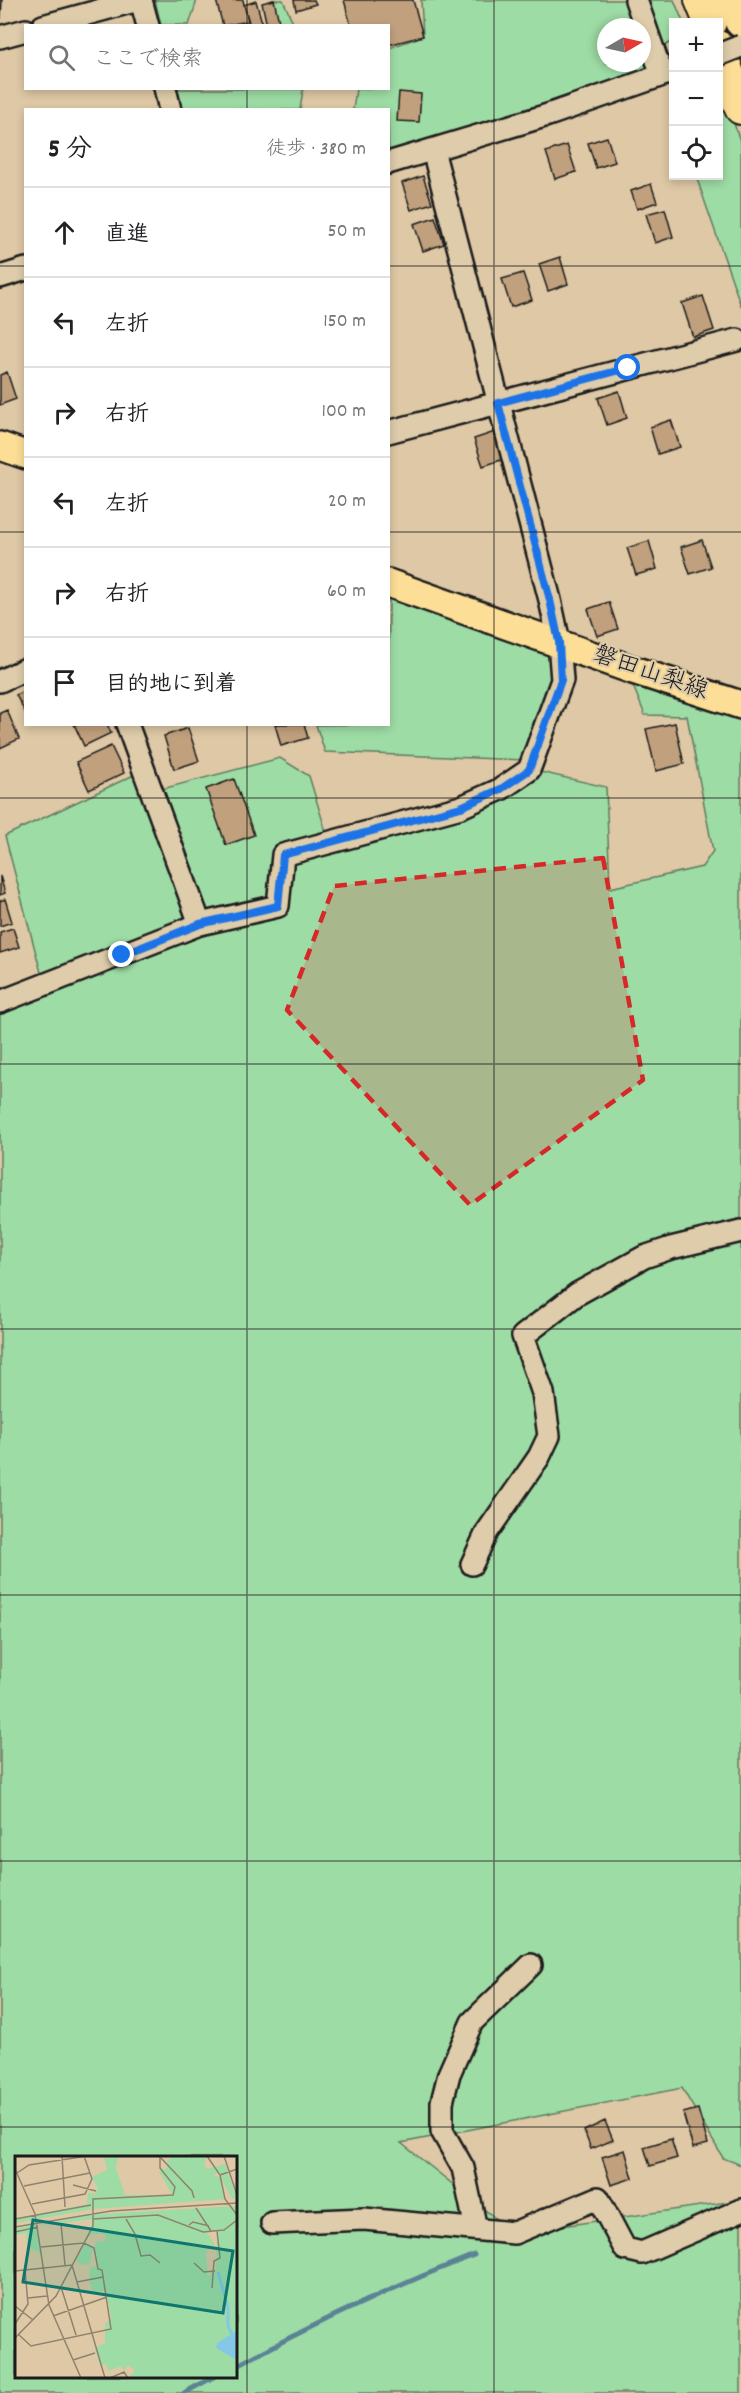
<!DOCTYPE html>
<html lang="ja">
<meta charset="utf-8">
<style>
:root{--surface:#fff;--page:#f6f6f6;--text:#202124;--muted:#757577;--line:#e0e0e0}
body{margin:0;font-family:Dekko,"Klee One",sans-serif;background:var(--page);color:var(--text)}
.controls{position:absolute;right:18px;top:18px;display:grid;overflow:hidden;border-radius:0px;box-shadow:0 3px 9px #0003}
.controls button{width:54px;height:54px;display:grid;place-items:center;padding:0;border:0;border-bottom:2px solid var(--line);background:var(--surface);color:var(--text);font:30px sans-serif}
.compass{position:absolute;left:597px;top:18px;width:54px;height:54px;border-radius:50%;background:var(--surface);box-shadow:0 3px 9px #0003;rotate:81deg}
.stop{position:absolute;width:18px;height:18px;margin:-14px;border:4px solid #1a73e8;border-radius:50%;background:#fff}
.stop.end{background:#1a73e8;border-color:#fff;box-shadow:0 2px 6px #0008}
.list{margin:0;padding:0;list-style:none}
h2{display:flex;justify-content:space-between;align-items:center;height:78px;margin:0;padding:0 24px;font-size:26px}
h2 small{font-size:20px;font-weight:400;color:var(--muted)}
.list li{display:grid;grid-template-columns:39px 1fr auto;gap:18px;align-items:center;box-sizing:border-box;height:90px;padding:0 24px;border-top:2px solid var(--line)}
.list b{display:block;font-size:22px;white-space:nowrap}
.list em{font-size:20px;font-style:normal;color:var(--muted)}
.icon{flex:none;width:33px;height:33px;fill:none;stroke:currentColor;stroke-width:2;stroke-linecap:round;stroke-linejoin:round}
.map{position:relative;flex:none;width:741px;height:2393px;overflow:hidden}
.search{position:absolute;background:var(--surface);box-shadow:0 3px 9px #0003;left:24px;top:24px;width:366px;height:66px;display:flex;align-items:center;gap:15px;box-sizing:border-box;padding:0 21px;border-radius:0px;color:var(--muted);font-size:22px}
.panel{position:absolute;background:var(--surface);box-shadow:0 3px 9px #0003;left:24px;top:108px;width:366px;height:618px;border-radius:0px}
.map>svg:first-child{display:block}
.green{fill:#9edca5;stroke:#5d7c60;stroke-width:1.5;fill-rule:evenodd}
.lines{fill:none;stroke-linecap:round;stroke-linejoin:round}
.stream{stroke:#5a8395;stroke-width:5}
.building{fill:#c1a07d;stroke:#1c1c1c;stroke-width:1.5}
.minor-casing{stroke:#1c1c1c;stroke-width:26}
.major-casing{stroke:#1c1c1c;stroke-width:32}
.highway-casing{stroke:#1c1c1c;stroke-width:36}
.minor{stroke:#deccaa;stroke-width:21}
.major{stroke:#fdde96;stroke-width:27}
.highway{stroke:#fdde96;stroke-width:32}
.minor-bridge-casing{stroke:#1c1c1c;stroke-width:26;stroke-linecap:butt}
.minor-bridge{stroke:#deccaa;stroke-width:21}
.route{stroke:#1a73e8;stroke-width:8}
.marked{fill:#d62828;fill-opacity:0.2;stroke:#d62828;stroke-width:4.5;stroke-dasharray:12 8;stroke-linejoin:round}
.grid{fill:none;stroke:#1c1c1c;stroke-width:1.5;stroke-opacity:0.55}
.labels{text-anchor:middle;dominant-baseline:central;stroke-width:4.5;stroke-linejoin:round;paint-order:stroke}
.street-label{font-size:24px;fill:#1c1c1c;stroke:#deccaa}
.inset-river{fill:none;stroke:#84c8e5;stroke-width:3}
.inset-road{fill:none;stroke:#90836e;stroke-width:1.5}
.view{fill:#0f766e;fill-opacity:0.15;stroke:#0f766e;stroke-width:3}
.inset-edge{fill:none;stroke:#1c1c1c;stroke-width:3}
</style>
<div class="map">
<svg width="741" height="2393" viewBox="0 0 741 2393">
<rect width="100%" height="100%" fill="#dec8a5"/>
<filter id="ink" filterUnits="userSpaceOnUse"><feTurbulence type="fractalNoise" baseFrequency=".0167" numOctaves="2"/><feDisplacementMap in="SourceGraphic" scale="12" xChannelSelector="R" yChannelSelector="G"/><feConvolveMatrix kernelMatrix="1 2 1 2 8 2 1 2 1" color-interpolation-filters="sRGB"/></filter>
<g filter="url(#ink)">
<path class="green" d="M155 0H197L189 25H161Z
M272 0H283L294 25H278Z
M421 0H674L683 22H674L673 41 654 52 652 78 389 161 388 110H353L356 89 388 88 389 48 423 36ZM606 27H642V63H606Z
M719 80 741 144V306L696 176H718Z
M175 89H303L300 110 181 109Z
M389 596 554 651 560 685 526 760 325 752 316 725 388 724Z
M629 676 741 706V2165L723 2158 682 2088 401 2143 514 2233 741 2200V2393H0V1002L44 984 5 836 138 773 151 792 280 758 309 776 327 835 283 855 536 771 606 787 610 888 702 867 713 851 687 716 645 715ZM16 2158H236V2376H16Z"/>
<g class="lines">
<path class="stream" d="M236 2366C313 2324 392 2287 474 2255
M184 2393 215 2376"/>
</g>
<path class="building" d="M0 0H2L1 18H0Z
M216 0H243L248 21 223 26Z
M274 0 280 26H267L262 3Z
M294 0H314L316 4 296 10Z
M344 0H413L423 36 388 45V26H351Z
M256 1 263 26H250L244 5Z
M399 92 421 94 419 122 397 121Z
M607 137 615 162 596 168 588 143Z
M567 145 576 172 555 179 546 152Z
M423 176 432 203 411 210 402 183Z
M651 184 657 202 637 209 631 191Z
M665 209 673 237 655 243 646 214Z
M435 217 444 244 423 251 414 224Z
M560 257 568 284 548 291 539 264Z
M523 273 532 300 511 307 502 279Z
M703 296 714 330 693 337 682 303Z
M7 372 16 399 0 405V375Z
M619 391 627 418 607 425 598 398Z
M671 420 680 447 658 454 650 427Z
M495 432 504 459 483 466 474 439Z
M702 540 711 567 690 574 681 547Z
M649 541 657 569 636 575 627 548Z
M609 602 618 629 597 636 588 609Z
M26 690V714L16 695Z
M7 710 19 739 0 748V713Z
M675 723 684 764 656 771 646 729Z
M74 724H107L111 733 84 746Z
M275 724H304L308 738 281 746Z
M188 728 199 761 174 769 164 736Z
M111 746 124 773 89 790 76 762Z
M234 779 254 835 226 845 206 789Z
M0 876 5 893 0 895Z
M5 899 12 922 0 926V901Z
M13 928 19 947 0 953V932Z
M698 2109 708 2144 693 2148 683 2113Z
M605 2121 613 2140 591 2149 584 2131Z
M671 2139 677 2158 650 2166 644 2147Z
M625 2150 633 2178 611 2185 602 2157Z"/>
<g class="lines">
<defs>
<path id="minor" d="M141 0 148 26
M636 0 662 75
M43 26 138 0
M0 37 26 30
M165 88 170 110
M388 163 548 115 674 71
M0 277 26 269
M388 432 737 340
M0 681 26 669
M127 724 200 924
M0 1002 200 924 278 906 283 855 461 807 501 789 529 770 562 680 559 642 550 600 433 150
M472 1564 487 1532 539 1457 549 1436 543 1393 523 1336 577 1294 644 1257 671 1248 741 1231
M272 2223 364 2219 514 2233 598 2198 625 2249 642 2253 741 2210
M476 2229 463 2168 442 2131V2102L449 2074 472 2022 531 1965"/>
<path id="major" d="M0 446 26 455
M388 583 633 670 741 705"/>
<path id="highway" d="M701 0 710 22
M734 0 741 21
M718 47 741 108"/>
</defs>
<use href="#minor" class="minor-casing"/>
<use href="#major" class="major-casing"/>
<use href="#highway" class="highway-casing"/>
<use href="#minor" class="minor"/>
<use href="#major" class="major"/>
<use href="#highway" class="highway"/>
<defs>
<path id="minor-bridge" d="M718 55 741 46"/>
</defs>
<use href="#minor-bridge" class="minor-bridge-casing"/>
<use href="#minor-bridge" class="minor-bridge"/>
</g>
</g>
<g class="lines" filter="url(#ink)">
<path class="route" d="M122 955 200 924 278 906 283 855 461 807 501 789 529 770 561 680 559 642 550 600 498 403 628 368"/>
</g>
<path class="marked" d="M603 858 643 1080 470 1205 287 1010 334 886Z"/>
<path class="grid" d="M247 0V26M494 0V2393M247 88V110M0 266H26M388 266H741M0 532H26M388 532H741M247 724V2393M0 798H741M0 1064H741M0 1329H741M0 1595H741M0 1861H741M0 2127H741"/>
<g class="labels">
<g class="street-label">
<text transform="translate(650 674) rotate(19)">磐田山梨線</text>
</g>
</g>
<g transform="translate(15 2156)">
<rect width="222" height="222" fill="#dec8a5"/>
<path d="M89 0H103L101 12 110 39 158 40 144 15 152 12V5L157 0H192L189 8 192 13 210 8 222 42 217 43 203 16 198 20 206 21 210 43 78 53 0 67V63L72 48 73 37 80 38 83 33 77 21 92 14ZM222 50V222H114L120 214 113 209 109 215 106 210 94 215 91 208 85 210 80 192 90 187V168L96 162 91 135 78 136 74 124 75 112 83 109 79 91 82 85 90 86V78H77L73 82 78 63 24 70 70 59ZM202 75 201 112 193 120 191 96 200 89 192 77ZM20 68 27 99 13 90 11 77 0 79V73ZM70 88 78 92 75 108 68 109 61 105Z" fill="#9edca5" fill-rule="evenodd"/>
<path d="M222 175V204L201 192 202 187Z" fill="#84c8e5"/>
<path class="inset-river" d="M203 116 213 151M213 151V170L222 188"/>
<path class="inset-road" d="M47 0 50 51M192 0 205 19 210 43 222 59M209 0 222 39M146 2 177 35 179 42M0 13 20 58 34 149 66 222M2 17 14 9 72 0M205 19 222 13M58 29 81 35M9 30 75 17M17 48 70 38 77 23 69 0M181 52 196 75M0 63 76 49M78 63 143 59 188 76 209 74 222 64M111 63 120 78 126 100 135 99 145 107M46 68 50 109M174 69 178 66 194 70M0 71 96 55 222 47M0 76 23 71M179 107 189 116 200 115M0 115 57 109 90 222M62 126 88 121M46 131 61 179M197 132 199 105 205 102 202 75M13 142 32 140M0 150 18 164M38 160 92 141M0 168 13 148 10 114M3 178 16 190 96 173 87 114 83 113 79 92 69 87 26 91M0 182 41 140 78 70V43L158 39 160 31 145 12V0M58 204 80 197M95 222 109 216 113 222"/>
<path class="view" d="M18 64 218 95 208 157 8 126Z"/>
<rect width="222" height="222" class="inset-edge"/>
</g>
</svg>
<div class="controls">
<button>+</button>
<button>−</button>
<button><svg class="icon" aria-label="locate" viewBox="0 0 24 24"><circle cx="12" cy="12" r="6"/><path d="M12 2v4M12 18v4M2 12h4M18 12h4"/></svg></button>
</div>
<svg class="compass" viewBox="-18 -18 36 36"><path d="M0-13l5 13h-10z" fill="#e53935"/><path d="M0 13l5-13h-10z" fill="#757577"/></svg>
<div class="stop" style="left:628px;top:368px"></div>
<div class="stop end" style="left:122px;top:955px"></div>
<div class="search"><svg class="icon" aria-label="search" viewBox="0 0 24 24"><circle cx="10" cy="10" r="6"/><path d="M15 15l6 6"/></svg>ここで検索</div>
<section class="panel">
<h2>5 分<small>徒歩 · 380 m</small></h2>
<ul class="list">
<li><svg class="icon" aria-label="ahead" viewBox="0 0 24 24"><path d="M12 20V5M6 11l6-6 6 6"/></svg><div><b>直進</b></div><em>50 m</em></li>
<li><svg class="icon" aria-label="left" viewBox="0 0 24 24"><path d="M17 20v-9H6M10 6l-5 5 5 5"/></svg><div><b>左折</b></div><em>150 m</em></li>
<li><svg class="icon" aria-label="right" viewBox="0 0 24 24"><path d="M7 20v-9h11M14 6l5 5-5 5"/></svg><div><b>右折</b></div><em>100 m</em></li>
<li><svg class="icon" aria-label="left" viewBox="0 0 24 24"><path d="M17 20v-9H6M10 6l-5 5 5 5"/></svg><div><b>左折</b></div><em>20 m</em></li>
<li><svg class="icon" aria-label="right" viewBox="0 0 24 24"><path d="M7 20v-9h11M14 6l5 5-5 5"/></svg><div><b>右折</b></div><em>60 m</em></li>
<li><svg class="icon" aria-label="arrive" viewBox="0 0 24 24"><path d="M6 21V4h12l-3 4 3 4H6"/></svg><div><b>目的地に到着</b></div></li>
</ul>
</section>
</div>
